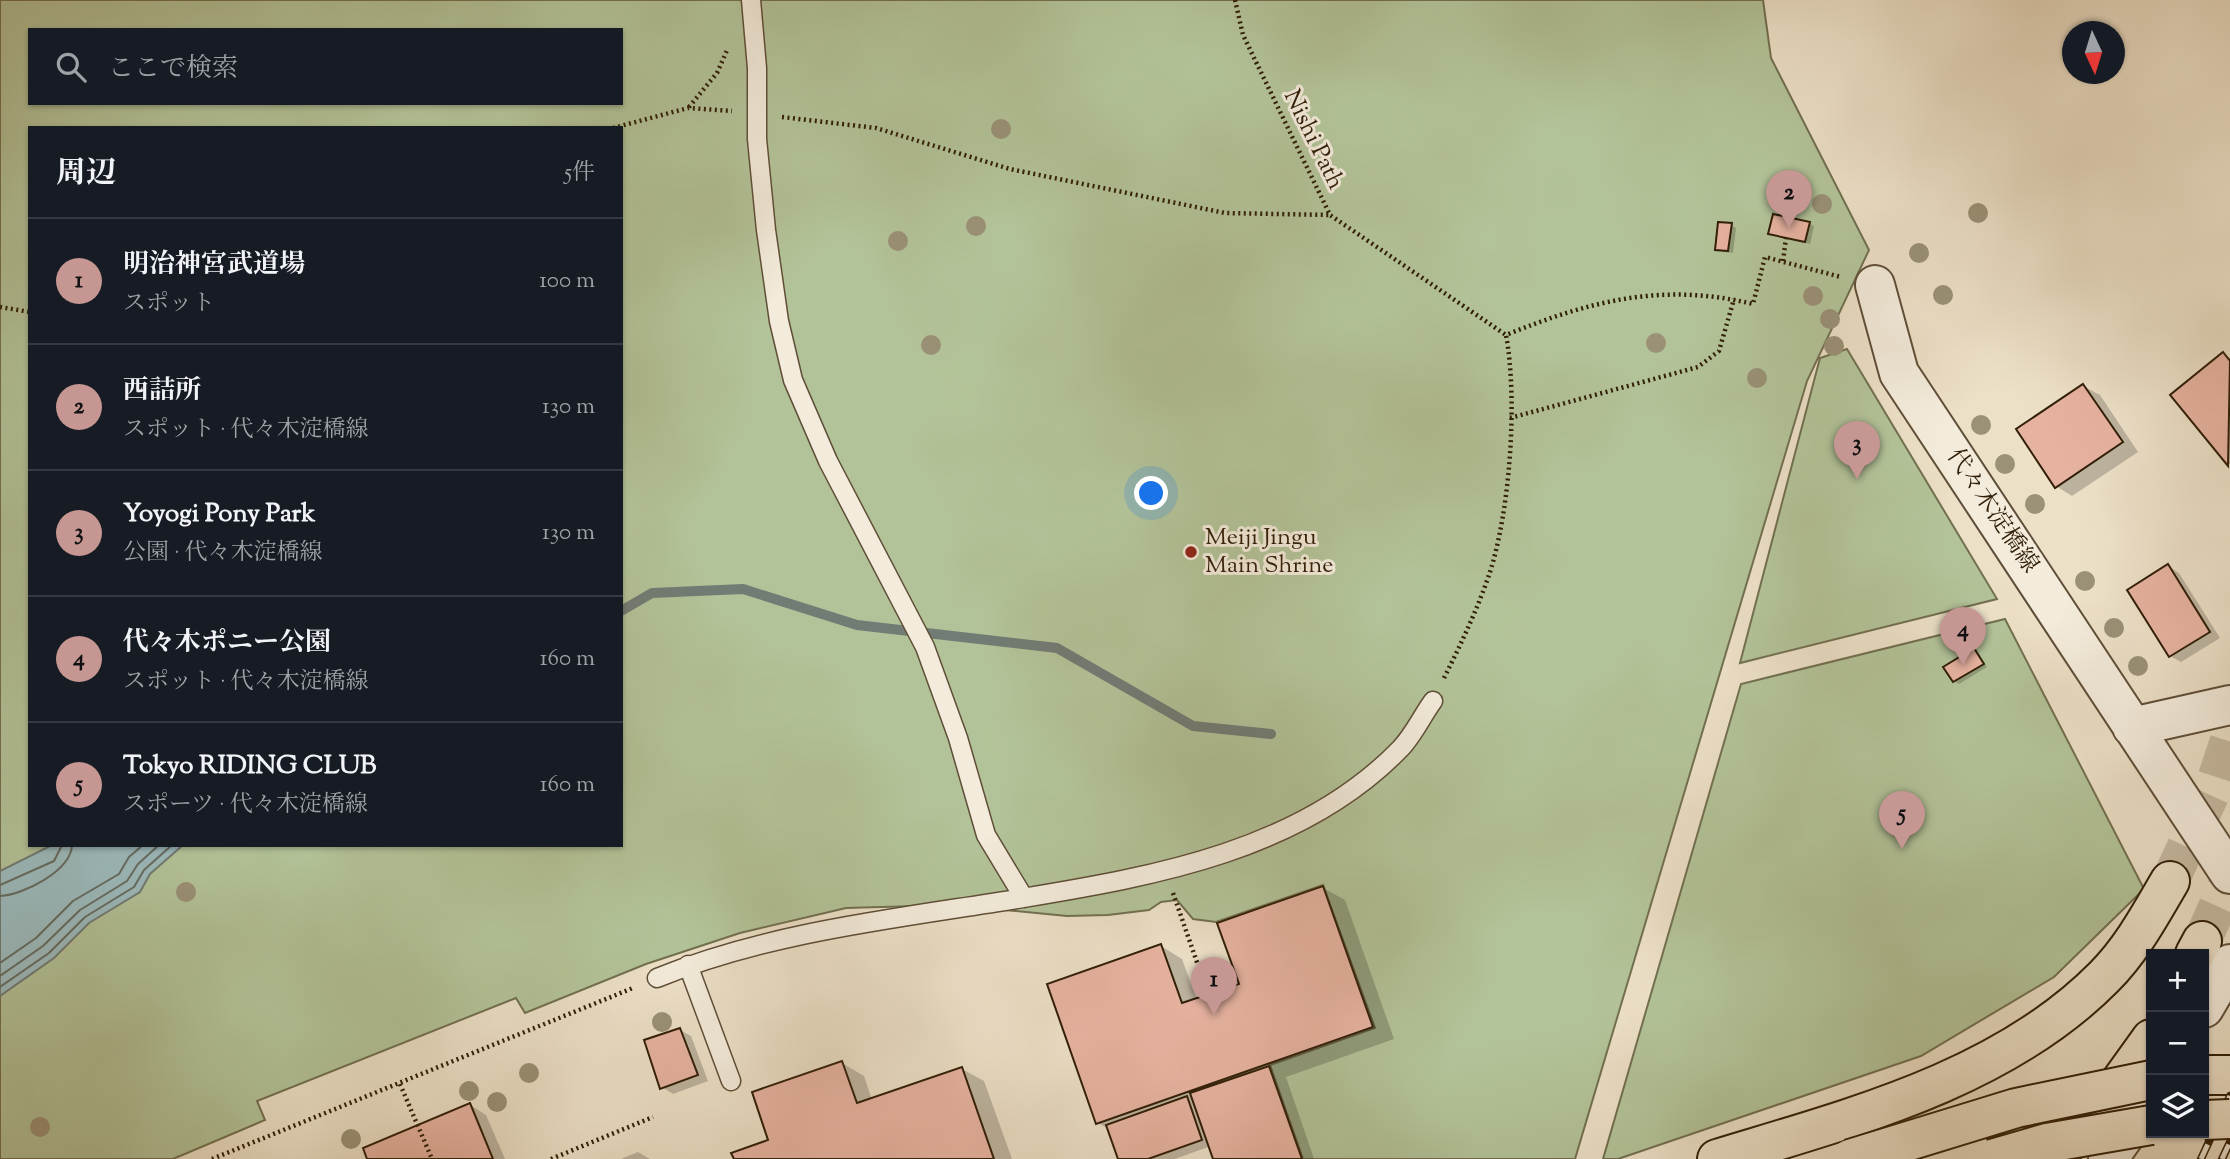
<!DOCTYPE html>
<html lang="ja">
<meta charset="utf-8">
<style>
:root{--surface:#171b24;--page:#242831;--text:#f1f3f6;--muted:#9ea1a6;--line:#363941;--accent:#c59692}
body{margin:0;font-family:"Sorts Mill Goudy","Noto Serif JP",serif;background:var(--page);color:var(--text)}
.controls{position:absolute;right:21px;bottom:21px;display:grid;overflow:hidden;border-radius:0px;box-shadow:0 2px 5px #0004}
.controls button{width:63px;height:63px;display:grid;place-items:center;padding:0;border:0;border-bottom:2px solid var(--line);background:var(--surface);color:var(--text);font:35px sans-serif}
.compass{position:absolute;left:2062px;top:21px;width:63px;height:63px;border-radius:50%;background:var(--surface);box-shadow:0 2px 5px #0004;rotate:176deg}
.you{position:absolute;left:1152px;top:494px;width:24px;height:24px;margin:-18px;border:5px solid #fff;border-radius:50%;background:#1a73e8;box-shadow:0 0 0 10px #1a73e833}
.badge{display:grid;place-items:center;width:46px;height:46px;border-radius:50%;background:var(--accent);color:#111;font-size:23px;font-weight:700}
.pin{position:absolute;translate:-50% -58px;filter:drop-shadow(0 2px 4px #0008)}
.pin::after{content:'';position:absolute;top:37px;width:24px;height:21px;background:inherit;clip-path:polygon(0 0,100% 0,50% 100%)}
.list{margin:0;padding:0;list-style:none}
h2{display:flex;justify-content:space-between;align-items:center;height:91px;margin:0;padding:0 28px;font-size:30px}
h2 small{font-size:23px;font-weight:400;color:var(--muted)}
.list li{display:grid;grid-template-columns:46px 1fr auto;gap:21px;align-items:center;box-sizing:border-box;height:126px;padding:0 28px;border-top:2px solid var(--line)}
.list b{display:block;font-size:26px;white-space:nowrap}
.list p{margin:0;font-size:23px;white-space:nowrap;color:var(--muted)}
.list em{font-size:23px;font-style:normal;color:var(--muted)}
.icon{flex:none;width:38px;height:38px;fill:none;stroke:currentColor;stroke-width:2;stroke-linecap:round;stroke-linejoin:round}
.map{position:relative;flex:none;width:2230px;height:1159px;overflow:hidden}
.search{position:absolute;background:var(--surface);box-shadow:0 2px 5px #0004;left:28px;top:28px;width:595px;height:77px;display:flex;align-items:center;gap:18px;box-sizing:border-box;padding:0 24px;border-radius:0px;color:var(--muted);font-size:26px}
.panel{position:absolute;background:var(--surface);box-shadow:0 2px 5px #0004;left:28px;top:126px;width:595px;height:721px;border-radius:0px}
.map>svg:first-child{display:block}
.green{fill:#b3c399;stroke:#727050;stroke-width:2;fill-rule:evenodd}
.water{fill:#9cbbbe;stroke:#717c75;stroke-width:2}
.shadow{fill:#0003}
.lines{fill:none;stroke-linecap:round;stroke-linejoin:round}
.shore{stroke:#666c62;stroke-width:2}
.stream{stroke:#717c75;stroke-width:10}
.building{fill:#e7b3a1;stroke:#301e07;stroke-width:2}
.motorway-tunnel{stroke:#c6b9a1;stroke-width:38;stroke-dasharray:38 19;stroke-linecap:butt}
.service-casing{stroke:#5f4e37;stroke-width:21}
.tertiary-casing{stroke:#5f4e37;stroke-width:42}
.motorway-casing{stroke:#301e07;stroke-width:42}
.path{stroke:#301e07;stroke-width:4.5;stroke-dasharray:2 3.5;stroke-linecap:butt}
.service{stroke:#f3ebdb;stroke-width:18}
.tertiary{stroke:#f3ebdb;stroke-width:38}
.motorway{stroke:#ece0c7;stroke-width:38}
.rail-casing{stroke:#301e07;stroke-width:8}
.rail{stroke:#f3ebdb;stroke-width:5;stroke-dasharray:16;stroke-linecap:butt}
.motorway-bridge-casing{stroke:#301e07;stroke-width:42;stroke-linecap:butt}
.motorway-bridge{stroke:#ece0c7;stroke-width:38}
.tree{fill:#9a9176}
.poi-dot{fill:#8f2418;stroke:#f3ebdb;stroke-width:2.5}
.labels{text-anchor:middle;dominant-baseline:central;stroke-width:6;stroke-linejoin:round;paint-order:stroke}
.street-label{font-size:24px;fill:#301e07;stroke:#f3ebdb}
.poi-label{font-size:24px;fill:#301e07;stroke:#f3ebdb;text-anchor:start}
</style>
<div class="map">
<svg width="2230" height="1159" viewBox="0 0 2230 1159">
<rect width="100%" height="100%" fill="#ece0c7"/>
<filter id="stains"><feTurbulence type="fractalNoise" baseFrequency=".00286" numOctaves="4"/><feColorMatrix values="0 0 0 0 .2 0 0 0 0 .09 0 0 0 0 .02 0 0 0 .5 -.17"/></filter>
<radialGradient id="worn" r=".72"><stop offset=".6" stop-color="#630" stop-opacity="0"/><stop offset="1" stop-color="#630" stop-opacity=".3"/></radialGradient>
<path class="green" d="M0 0H1763L1771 58 1869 250 1807 381 1575 1159H1303L1270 1065 1375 1028 1323 885 1216 922 1193 919 1177 900 1161 902 1149 910 1108 915 1067 916 953 905 846 908 740 933 646 964 525 1013 516 998 257 1101 265 1120 173 1159H0ZM30 30H621V103H30ZM30 128H621V845H30Z
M1847 349 1997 599 1740 663 1820 358Z
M2005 619 2144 889 2054 977 1921 1056 1618 1159H1603L1741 684Z"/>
<path class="water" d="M52 845H183L150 874 140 892 89 923 54 958 0 996V871Z"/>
<path class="shadow" d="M1810 224 1814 226 1810 244 1770 233Z
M1731 225 1736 228 1733 253 1722 252 1717 249Z
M2223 354 2230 358V465L2172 395Z
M2083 386 2100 395 2138 452 2072 496 2056 486Z
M2168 566 2179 573 2220 638 2181 662 2170 656Z
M1974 650 1987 667 1959 684 1954 681Z
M1323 888 1345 900 1394 1039 1286 1077 1314 1159H1215L1211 1146 1175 1159H1119L1109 1129 1098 1123 1161 946 1182 959 1197 1000 1241 985Z
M680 1030 691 1036 708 1081 673 1094 662 1087Z
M842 1063 864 1076 872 1100 962 1069 984 1081 1012 1159H735L770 1142Z
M470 1105 486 1115 505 1159H369Z
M638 1152 650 1159H621Z"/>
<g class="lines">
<path class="shore" d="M0 885 54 861 62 845
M0 896C23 895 71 871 72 845
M0 963 36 938 73 901 119 874 129 857 143 845
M0 976 43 946 80 910 127 881 138 864 159 845
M0 987 49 953 85 917 134 887 144 870 172 845"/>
<path class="stream" d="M621 611 652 593 743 589 857 625 1057 648 1193 726 1271 734"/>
</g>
<path class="building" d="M1773 214 1810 222 1805 242 1768 234Z
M1718 222 1732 223 1728 251 1715 250Z
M2223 352 2230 361 2228 466 2170 395Z
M2083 384 2123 442 2055 488 2016 429Z
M2168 564 2210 632 2169 657 2127 590Z
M1974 648 1984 664 1953 682 1943 667Z
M1323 886 1373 1027 1096 1124 1047 984 1161 944 1182 1003 1239 984 1217 923Z
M680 1028 698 1075 660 1089 644 1040Z
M842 1061 857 1103 962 1067 994 1159H734L731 1153 768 1140 752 1092Z
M1269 1066 1302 1159H1213L1190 1093Z
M1187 1096 1202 1140 1148 1159H1118L1106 1125Z
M470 1103 493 1159H367L363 1148Z"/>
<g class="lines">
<path class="motorway-tunnel" d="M2170 881 2213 789 2230 737
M2202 941 2230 879"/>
<defs>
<path id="service" d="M751 0 757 68V139L766 230 779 321 793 380 828 461 925 647 958 738 986 835 1024 898
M688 965 731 1081
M657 978C772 931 901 918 1023 898 1156 876 1302 850 1400 749 1413 736 1422 716 1433 701"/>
<path id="tertiary" d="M1875 285 1899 373 2230 874
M2132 727 2230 705
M2204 1008 2230 964
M2108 1159 2151 1098"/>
<path id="motorway" d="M2195 954 2202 941
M2204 1075H2230
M2059 1151 2095 1117 2151 1039
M1717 1159C1851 1118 2002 1080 2104 977 2132 949 2150 915 2170 881"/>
</defs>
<use href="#service" class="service-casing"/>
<use href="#tertiary" class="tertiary-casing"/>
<use href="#motorway" class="motorway-casing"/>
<path class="path" d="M1235 0 1243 35 1330 215 1506 335
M689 107 717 73 728 48
M782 117 876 128 1010 169 1225 213 1330 215
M613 128 688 108 732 111
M1783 261 1786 238
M0 307 30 312
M1510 418 1698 367 1719 351 1734 299
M1444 678C1461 644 1477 610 1489 575 1510 512 1518 400 1506 335 1590 301 1662 282 1753 304L1765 257 1841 277
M1173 893 1208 994
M400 1084 432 1159
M212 1159 633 988
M551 1159 653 1117"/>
<use href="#service" class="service"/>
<use href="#tertiary" class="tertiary"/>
<use href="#motorway" class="motorway"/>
<defs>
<path id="rail" d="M2201 1159 2230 1096
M2222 1159 2230 1142"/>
</defs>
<use href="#rail" class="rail-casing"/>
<use href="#rail" class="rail"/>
<defs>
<path id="motorway-bridge" d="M2204 1120 2230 1119
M1850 1159 2016 1108 2151 1080
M1992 1159 2047 1143 2151 1125"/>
</defs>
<use href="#motorway-bridge" class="motorway-bridge-casing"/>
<use href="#motorway-bridge" class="motorway-bridge"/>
</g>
<g class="tree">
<circle cx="1001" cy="129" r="10"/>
<circle cx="1822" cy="204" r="10"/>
<circle cx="1978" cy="213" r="10"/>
<circle cx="976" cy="226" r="10"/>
<circle cx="898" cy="241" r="10"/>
<circle cx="1919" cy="253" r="10"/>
<circle cx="1943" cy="295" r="10"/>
<circle cx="1813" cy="296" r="10"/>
<circle cx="1830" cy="319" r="10"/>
<circle cx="1656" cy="343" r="10"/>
<circle cx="931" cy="345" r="10"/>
<circle cx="1834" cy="346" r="10"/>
<circle cx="1757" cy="378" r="10"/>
<circle cx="1981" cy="425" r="10"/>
<circle cx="2005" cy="464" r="10"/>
<circle cx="2035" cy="504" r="10"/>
<circle cx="2085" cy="581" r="10"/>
<circle cx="2114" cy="628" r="10"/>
<circle cx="2138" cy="666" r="10"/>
<circle cx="186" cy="892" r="10"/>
<circle cx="662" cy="1022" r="10"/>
<circle cx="529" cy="1073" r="10"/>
<circle cx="469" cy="1091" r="10"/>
<circle cx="497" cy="1102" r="10"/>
<circle cx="40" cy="1127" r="10"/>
<circle cx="351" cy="1139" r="10"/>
</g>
<circle class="poi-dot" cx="1191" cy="552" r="7"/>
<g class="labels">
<g class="street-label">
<text transform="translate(1313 140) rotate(64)">Nishi Path</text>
<text transform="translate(1992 511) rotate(56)">代々木淀橋線</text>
</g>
<g class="poi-label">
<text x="1205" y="538">Meiji Jingu<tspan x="1205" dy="28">Main Shrine</tspan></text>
</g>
</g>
<rect width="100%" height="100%" filter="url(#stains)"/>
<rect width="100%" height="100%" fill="url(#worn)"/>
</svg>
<div class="controls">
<button>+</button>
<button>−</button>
<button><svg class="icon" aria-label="layers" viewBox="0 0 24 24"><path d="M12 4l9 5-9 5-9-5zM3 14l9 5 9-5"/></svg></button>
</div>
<svg class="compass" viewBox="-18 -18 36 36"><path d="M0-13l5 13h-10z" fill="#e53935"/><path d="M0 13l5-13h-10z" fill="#9ea1a6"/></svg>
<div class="you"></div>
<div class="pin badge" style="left:1214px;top:1015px">1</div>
<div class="pin badge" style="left:1789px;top:228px">2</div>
<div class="pin badge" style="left:1857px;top:479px">3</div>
<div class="pin badge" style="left:1963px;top:665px">4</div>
<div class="pin badge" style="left:1902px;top:849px">5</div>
<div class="search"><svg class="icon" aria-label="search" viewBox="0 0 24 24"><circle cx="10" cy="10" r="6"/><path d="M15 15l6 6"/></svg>ここで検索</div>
<section class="panel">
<h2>周辺<small>5件</small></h2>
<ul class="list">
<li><span class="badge">1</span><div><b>明治神宮武道場</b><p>スポット</p></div><em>100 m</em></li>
<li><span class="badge">2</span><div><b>西詰所</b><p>スポット · 代々木淀橋線</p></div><em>130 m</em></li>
<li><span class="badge">3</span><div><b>Yoyogi Pony Park</b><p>公園 · 代々木淀橋線</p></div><em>130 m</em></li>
<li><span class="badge">4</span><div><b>代々木ポニー公園</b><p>スポット · 代々木淀橋線</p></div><em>160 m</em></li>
<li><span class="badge">5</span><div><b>Tokyo RIDING CLUB</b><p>スポーツ · 代々木淀橋線</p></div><em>160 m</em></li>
</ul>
</section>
</div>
